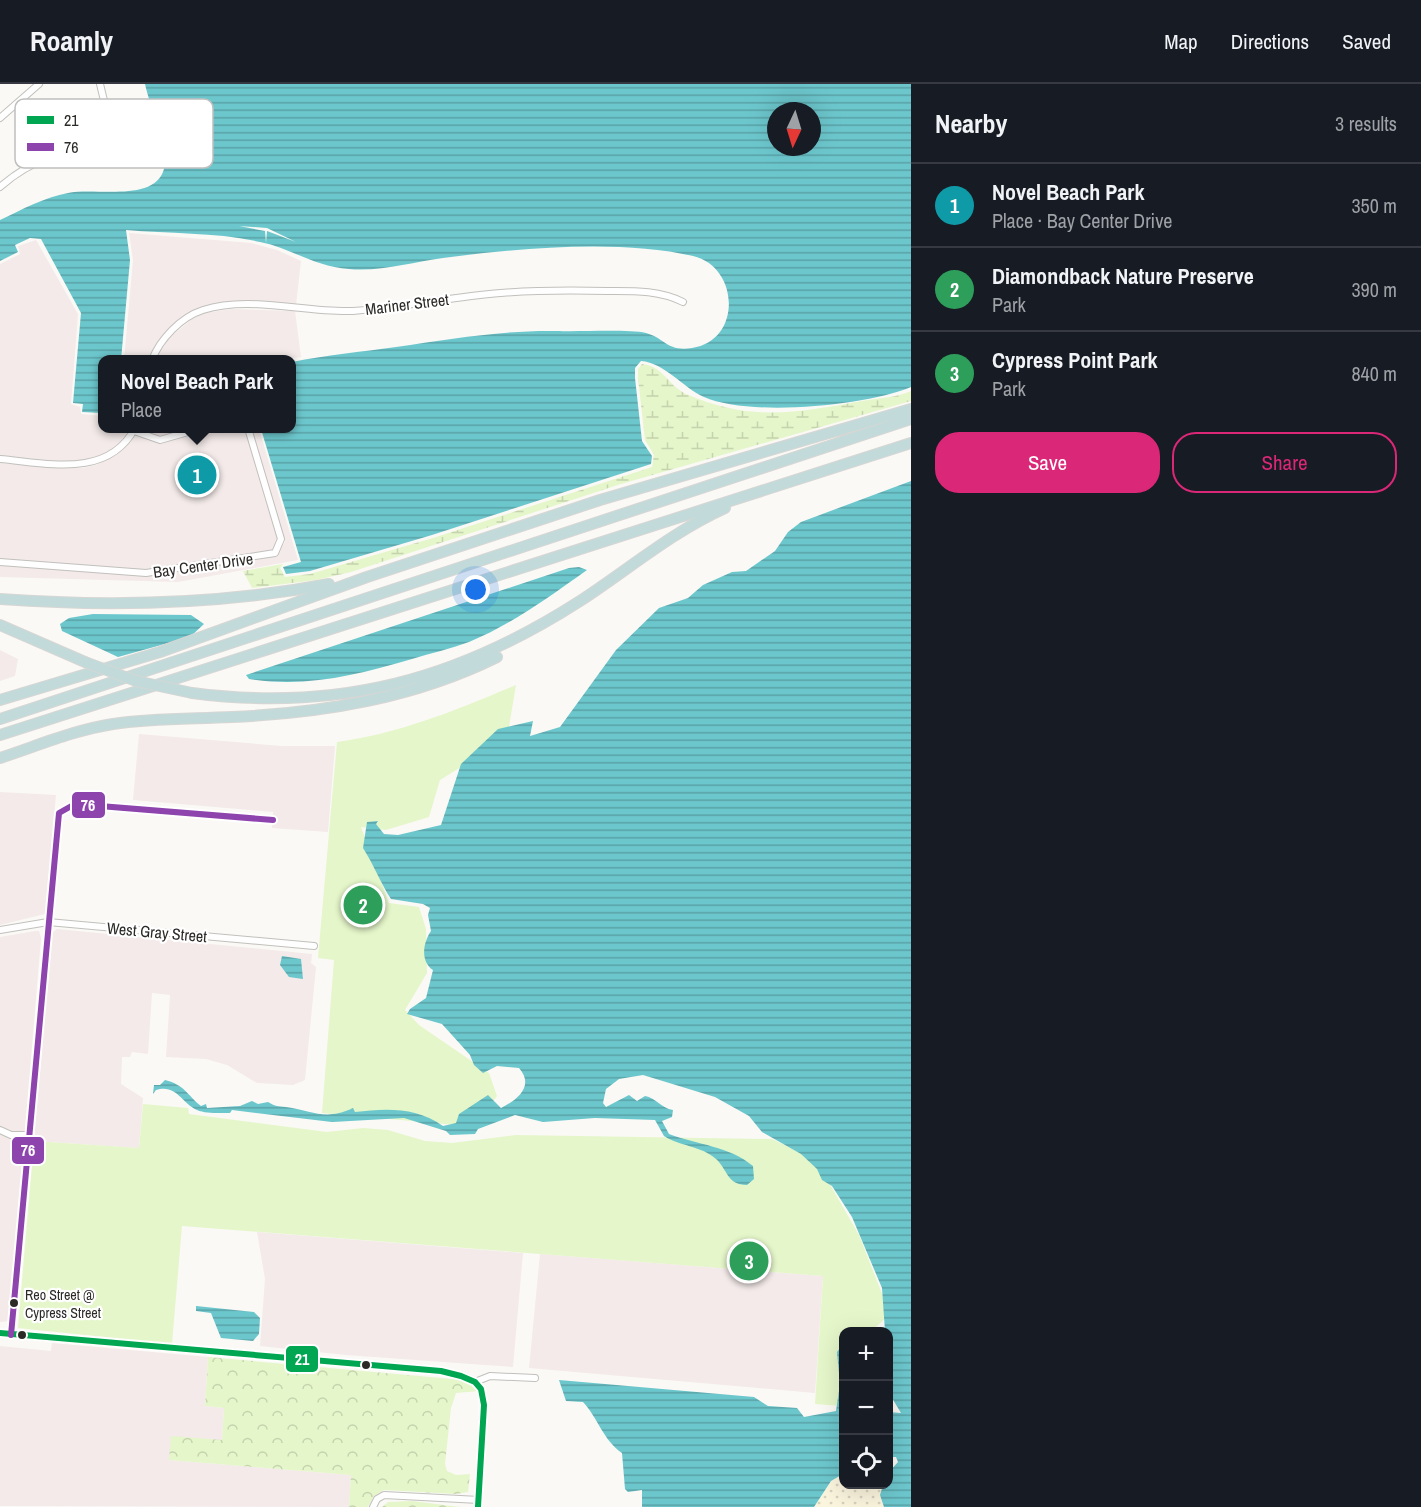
<!DOCTYPE html>
<meta charset="utf-8">
<style>
:root{--surface:#171b24;--page:#242831;--text:#f1f3f6;--muted:#9ea1a6;--line:#363941;--accent:#db2777}
body{margin:0;font-family:"Archivo Narrow",sans-serif;background:var(--page);color:var(--text)}
.controls{position:absolute;right:18px;bottom:18px;display:grid;overflow:hidden;border-radius:12px;box-shadow:0 6px 24px #0002}
.controls button{width:54px;height:54px;display:grid;place-items:center;padding:0;border:0;border-bottom:2px solid var(--line);background:var(--surface);color:var(--text);font:30px sans-serif}
.compass{position:absolute;left:767px;top:18px;width:54px;height:54px;border-radius:50%;background:var(--surface);box-shadow:0 6px 24px #0002;rotate:184deg}
.you{position:absolute;left:476px;top:506px;width:21px;height:21px;margin:-15px;border:4px solid #fff;border-radius:50%;background:#1a73e8;box-shadow:0 0 0 9px #1a73e833}
.badge{display:grid;place-items:center;width:39px;height:39px;border-radius:50%;background:var(--accent);color:#fff;font-size:20px;font-weight:700}
.pin{position:absolute;translate:-50% -50%;border:3px solid #fff;box-shadow:0 2px 6px #0006}
.popup{position:absolute;left:98px;top:271px;width:198px;height:78px;box-sizing:border-box;display:grid;place-content:center;border-radius:12px;background:var(--surface);filter:drop-shadow(0 2px 4px #0005);font-size:20px;white-space:nowrap;color:var(--muted)}
.popup b{font-size:22px;color:var(--text)}
.popup::after{content:'';position:absolute;left:50%;top:100%;margin-left:-12px;border:12px solid transparent;border-top-color:var(--surface)}
.list{margin:0;padding:0;list-style:none}
h2{display:flex;justify-content:space-between;align-items:center;height:78px;margin:0;padding:0 24px;font-size:26px}
h2 small{font-size:20px;font-weight:400;color:var(--muted)}
.list li{display:grid;grid-template-columns:39px 1fr auto;gap:18px;align-items:center;box-sizing:border-box;height:84px;padding:0 24px;border-top:2px solid var(--line)}
.list b{display:block;font-size:22px;white-space:nowrap}
.list p{margin:0;font-size:20px;white-space:nowrap;color:var(--muted)}
.list em{font-size:20px;font-style:normal;color:var(--muted)}
.actions{display:flex;gap:12px;padding:18px 24px}
.actions a{flex:1;padding:14px 0;border:2px solid var(--accent);border-radius:24px;text-align:center;font-size:21px;color:var(--accent)}
.actions .main{background:var(--accent);color:#fff}
.icon{flex:none;width:33px;height:33px;fill:none;stroke:currentColor;stroke-width:2;stroke-linecap:round;stroke-linejoin:round}
.map{position:relative;flex:none;width:911px;height:1423px;overflow:hidden}
header{display:flex;align-items:center;gap:36px;box-sizing:border-box;height:84px;padding:0 30px;background:var(--surface);border-bottom:2px solid var(--line)}
header strong{font-size:28px}
nav{display:flex;gap:33px;margin-inline-start:auto;font-size:21px}
main{display:flex}
aside{flex:1;background:var(--surface)}
.map>svg:first-child{display:block}
.commercial{fill:#f3eae9}
.forest{fill:url(#forest-crowns)}
.wetland{fill:url(#wetland-marsh)}
.sand{fill:url(#sand-dots)}
.park{fill:#e5f6ca}
.water{fill:url(#water-rules);fill-rule:evenodd}
.pier{fill:#faf9f5}
.lines{fill:none;stroke-linecap:round;stroke-linejoin:round}
.minor-casing{stroke:#c1c0bd;stroke-width:8}
.tertiary-casing{stroke:#c1c0bd;stroke-width:9}
.motorway-casing{stroke:#d7d6d4;stroke-width:12}
.minor{stroke:#fefefe;stroke-width:6}
.tertiary{stroke:#fefefe;stroke-width:8}
.motorway{stroke:#c2dbda;stroke-width:10}
.motorway-bridge-casing{stroke:#d7d6d4;stroke-width:12;stroke-linecap:butt}
.motorway-bridge{stroke:#c2dbda;stroke-width:10}
.bus-1-casing{stroke:#fff;stroke-width:10}
.bus-2-casing{stroke:#fff;stroke-width:10}
.bus-1{stroke:#00a651;stroke-width:6}
.bus-2{stroke:#8e44ad;stroke-width:6}
.bus-dot{fill:#2b2a27;stroke:#fff;stroke-width:2}
.labels{text-anchor:middle;dominant-baseline:central;stroke-width:4.5;stroke-linejoin:round;paint-order:stroke}
.bus-label{font-size:14px;fill:#2b2a27;stroke:#fff;text-anchor:start}
.street-label{font-size:16px;fill:#2b2a27;stroke:#fff}
.key{fill:#fff;stroke:#bfbfbe;stroke-width:1.5}
.key-label{font-size:16px;fill:#2b2a27}
.line-badge{stroke:#fff;stroke-width:2}
.badge-label{font-size:16px;text-anchor:middle;font-weight:bold;fill:#fff}
</style>
<header>
<strong>Roamly</strong>
<nav><a>Map</a><a>Directions</a><a>Saved</a></nav>
</header>
<main>
<div class="map">
<svg width="911" height="1423" viewBox="0 0 911 1423">
<defs>
<pattern id="forest-crowns" width="20" height="18" patternUnits="userSpaceOnUse" patternTransform="scale(1.5)"><rect width="20" height="18" fill="#e5f6ca"/><path d="M2 6a3 3 0 1 1 6 0M12 15a3 3 0 1 1 6 0" fill="none" stroke="#c5d3ae"/></pattern>
<pattern id="wetland-marsh" width="20" height="14" patternUnits="userSpaceOnUse" patternTransform="scale(1.5)"><rect width="20" height="14" fill="#e5f6ca"/><path d="M1 5h8M5 5V1M11 12h8M15 12V8" fill="none" stroke="#c5d3ae"/></pattern>
<pattern id="sand-dots" width="8" height="8" patternUnits="userSpaceOnUse" patternTransform="scale(1.5)"><rect width="8" height="8" fill="#fbf5de"/><path d="M2 2h.1M6 6h.1" fill="none" stroke="#d7d2be" stroke-width="1.8" stroke-linecap="round"/></pattern>
<pattern id="water-rules" width="6" height="5" patternUnits="userSpaceOnUse" patternTransform="scale(1.5)"><rect width="6" height="5" fill="#6cc7cd"/><path d="M0 2.5h6" fill="none" stroke="#59a2a6"/></pattern>
</defs>
<rect width="100%" height="100%" fill="#faf9f5"/>
<path class="commercial" d="M129 149 251 159 277 166 301 177 296 221 215 220 201 223 177 238 166 248 148 275 124 276 133 176Z
M36 156 78 230 71 320 80 323 81 330 102 332 103 344 131 345 115 365 95 375 68 378 0 372V180L20 170 18 162Z
M232 225 295 227 301 273 279 276H155L170 253 191 236 203 229Z
M138 345H191L160 352Z
M214 345H245L279 458 274 466 146 486 0 475V379L82 384 96 381 118 370 135 351 160 359Z
M252 345H259L298 476 178 498 0 493V481L146 492 276 472 285 458Z
M0 566 18 575 15 592 0 597Z
M139 650 282 662H335L328 748 272 744 273 728 133 716Z
M0 708 56 711 45 830 0 841Z
M57 845 312 870 311 879 316 883 305 996 293 1001 257 999 227 981 206 975 166 973 170 911 152 909 148 970 132 968 130 973H122L121 1000 143 1014 139 1064 34 1057 52 849Z
M35 847H39L41 854 9 1237 0 1238V853Z
M257 1148 523 1169 513 1283 346 1271 260 1262 265 1195Z
M540 1170 823 1192 815 1309 529 1284Z
M52 1259 208 1273 205 1322 224 1324 222 1356 169 1376 351 1391 349 1423 0 1422V1262L51 1267Z"/>
<path class="forest" d="M208 1273 475 1297 479 1307 456 1309 451 1324 445 1380 447 1387 456 1391 470 1390 468 1408 456 1410 384 1406 374 1412 368 1423H349L351 1391 169 1376 171 1352 222 1356 224 1324 205 1322Z
M412 1417 460 1423H382L388 1418Z"/>
<path class="wetland" d="M642 280C663 282 669 302 686 310 751 338 796 329 862 317 878 314 896 314 911 307V317L621 400 351 488 316 496 252 504 243 487 283 480 280 484 285 493 310 490 433 454 652 383 654 371 645 356 638 294V285Z"/>
<path class="sand" d="M843 1390 844 1400 883 1401 881 1417 884 1423H814L831 1397Z"/>
<path class="park" d="M516 601 508 649 495 662 440 696 429 733 386 746 361 743 389 819 419 823 426 845 427 889 405 926 419 941 489 989 497 1012 484 1030 456 1041 322 1029 334 876 318 874 337 658C399 650 459 625 516 601Z
M143 1020 188 1024 189 1030 327 1048 363 1044 388 1046 425 1057 452 1059 516 1051 772 1055 816 1076 859 1151 890 1230 876 1243V1247L844 1248 843 1322 815 1320 823 1192 182 1142 172 1260 18 1244 34 1057 139 1064Z"/>
<path class="water" d="M145 0H911V303C866 322 749 333 704 313 682 303 665 279 641 277L635 284V294L642 357 652 372 651 380 432 451 310 487 286 490 283 483 301 478 261 345 292 344V278C326 271 361 268 396 263 450 255 503 246 557 247 579 248 628 245 646 249 665 254 667 268 692 264 742 257 740 183 693 172 619 155 519 164 443 174 413 178 380 188 349 185 315 183 291 164 260 158 217 148 170 150 126 146L130 176 121 276H103L102 329 82 328 83 320 73 319 81 229 41 155 30 154 15 161 18 168 0 177V136C21 126 45 113 68 109 94 103 155 119 164 85 167 70 149 18 145 0ZM776 27H812V63H776Z
M911 397V1423H884L880 1411 883 1401 888 1400 889 1388 898 1378 896 1373H889V1328L901 1329 889 1309 888 1248 885 1247 882 1204 852 1133 832 1102 822 1096 817 1085 801 1070 762 1048 749 1032 715 1013 643 991 619 995 606 1005 603 1019 606 1023 629 1011 637 1017 645 1012C656 1014 661 1024 673 1026L672 1033 662 1037 669 1050C698 1061 729 1062 753 1082L754 1095 747 1101C727 1101 728 1086 716 1075 702 1062 679 1062 664 1052L655 1036 595 1034 543 1038 515 1031 478 1045 475 1050 450 1051 446 1047 404 1034 332 1038 232 1026 230 1029C221 1029 206 1030 197 1026 181 1019 177 1000 156 1006L153 1010 154 1001H160L165 996C185 1001 187 1011 201 1022L206 1020 207 1024 240 1022 252 1017 258 1020 268 1018C276 1023 278 1022 286 1023 314 1027 325 1037 353 1024L355 1028C386 1024 417 1023 443 1042L456 1039 459 1030 488 1011 501 1024C517 1016 535 1002 519 984L497 982 483 989 474 981 470 971 442 940 407 930 410 925 426 914 433 886C420 877 423 859 431 847L428 831 430 824 423 820 391 815C380 798 374 781 363 764L367 738 378 737 376 740 384 750 398 751 441 741 461 680 498 645 533 637 530 652 560 643 616 566 659 524 688 514 703 501 732 488 746 487 775 467 788 448 801 438Z
M579 483 587 486C549 513 512 540 469 558 450 565 431 569 412 575 357 591 307 604 249 595L246 591 569 484Z
M93 530 191 531 204 540 190 553 118 573 62 547 60 540 69 534Z
M282 872 301 875 303 895 289 893 280 881Z
M196 1222 254 1228 260 1234 259 1250 253 1257 221 1254 211 1229 196 1227Z
M843 1260 844 1306 840 1326H843V1390L831 1397 814 1423H642V1406L628 1408 625 1405 622 1369C603 1356 598 1334 583 1318L566 1317 559 1296 754 1313 768 1322 797 1324 804 1333 836 1327 840 1300 837 1268Z"/>
<path class="pier" d="M239 142 267 144 296 158 267 147 266 159 265 147Z"/>
<g class="lines">
<defs>
<path id="minor" d="M0 34 39 0
M0 103C40 68 65 70 115 67L120 57 107 29 100 0
M152 276C160 255 181 233 203 226 250 211 304 229 353 227 395 224 438 216 480 211 522 206 565 206 607 207 633 207 659 206 683 218
M134 347 160 356 202 344
M0 375C47 379 108 395 135 344
M0 478 146 489 275 469 281 455 248 344
M0 846 48 838 314 862
M0 1046 11 1051H30
M11 1251 59 729 75 720 273 736
M475 1298 490 1292 535 1294
M373 1423 377 1415 384 1411 479 1416"/>
<path id="tertiary" d="M0 1249 441 1287 461 1292 475 1298 481 1305 484 1321 478 1423"/>
<path id="motorway" d="M0 515C111 523 219 521 329 500
M0 541 85 578
M192 609C338 628 457 596 580 517 629 485 672 448 725 424
M0 616 160 568 367 493 600 416 911 325
M0 635 911 335
M0 651 911 359
M0 674C37 662 74 646 113 640 152 634 192 635 232 633 323 629 414 614 497 573"/>
</defs>
<use href="#minor" class="minor-casing"/>
<use href="#tertiary" class="tertiary-casing"/>
<use href="#motorway" class="motorway-casing"/>
<use href="#minor" class="minor"/>
<use href="#tertiary" class="tertiary"/>
<use href="#motorway" class="motorway"/>
<defs>
<path id="motorway-bridge" d="M85 578 136 597 192 609"/>
</defs>
<use href="#motorway-bridge" class="motorway-bridge-casing"/>
<use href="#motorway-bridge" class="motorway-bridge"/>
<defs>
<path id="bus-1" d="M0 1249 441 1287 461 1292 475 1298 481 1305 484 1321 478 1423"/>
<path id="bus-2" d="M11 1251 59 729 75 720 273 736"/>
</defs>
<use href="#bus-1" class="bus-1-casing"/>
<use href="#bus-2" class="bus-2-casing"/>
<use href="#bus-1" class="bus-1"/>
<use href="#bus-2" class="bus-2"/>
</g>
<g class="bus-dot">
<circle cx="14" cy="1219" r="5"/>
<circle cx="22" cy="1251" r="5"/>
<circle cx="366" cy="1281" r="5"/>
</g>
<g class="labels">
<g class="bus-label">
<text x="25" y="1211">Reo Street @<tspan x="25" dy="18">Cypress Street</tspan></text>
</g>
<g class="street-label">
<text transform="translate(407 220) rotate(-7)">Mariner Street</text>
<text transform="translate(203 481) rotate(-8)">Bay Center Drive</text>
<text transform="translate(157 848) rotate(5)">West Gray Street</text>
</g>
</g>
<rect x="15" y="15" width="198" height="69" rx="9" class="key"/>
<rect x="27" y="32" width="27" height="8" fill="#00a651"/>
<rect x="27" y="59" width="27" height="8" fill="#8e44ad"/>
<g class="key-label">
<text x="64" y="42">21</text>
<text x="64" y="69">76</text>
</g>
<g class="line-badge">
<rect x="71" y="707" width="35" height="28" rx="6" fill="#8e44ad"/>
<rect x="11" y="1052" width="34" height="29" rx="6" fill="#8e44ad"/>
<rect x="285" y="1261" width="34" height="28" rx="6" fill="#00a651"/>
</g>
<g class="badge-label">
<text x="88" y="727">76</text>
<text x="28" y="1072">76</text>
<text x="302" y="1281">21</text>
</g>
</svg>
<div class="controls">
<button>+</button>
<button>−</button>
<button><svg class="icon" aria-label="locate" viewBox="0 0 24 24"><circle cx="12" cy="12" r="6"/><path d="M12 2v4M12 18v4M2 12h4M18 12h4"/></svg></button>
</div>
<svg class="compass" viewBox="-18 -18 36 36"><path d="M0-13l5 13h-10z" fill="#e53935"/><path d="M0 13l5-13h-10z" fill="#9ea1a6"/></svg>
<div class="you"></div>
<div class="pin badge" style="left:197px;top:391px;background:#0f9aa8">1</div>
<div class="popup"><b>Novel Beach Park</b>Place</div>
<div class="pin badge" style="left:363px;top:821px;background:#2e9e5b">2</div>
<div class="pin badge" style="left:749px;top:1177px;background:#2e9e5b">3</div>
</div>
<aside>
<h2>Nearby<small>3 results</small></h2>
<ul class="list">
<li><span class="badge" style="background:#0f9aa8">1</span><div><b>Novel Beach Park</b><p>Place · Bay Center Drive</p></div><em>350 m</em></li>
<li><span class="badge" style="background:#2e9e5b">2</span><div><b>Diamondback Nature Preserve</b><p>Park</p></div><em>390 m</em></li>
<li><span class="badge" style="background:#2e9e5b">3</span><div><b>Cypress Point Park</b><p>Park</p></div><em>840 m</em></li>
</ul>
<div class="actions"><a class="main">Save</a><a>Share</a></div>
</aside>
</main>
